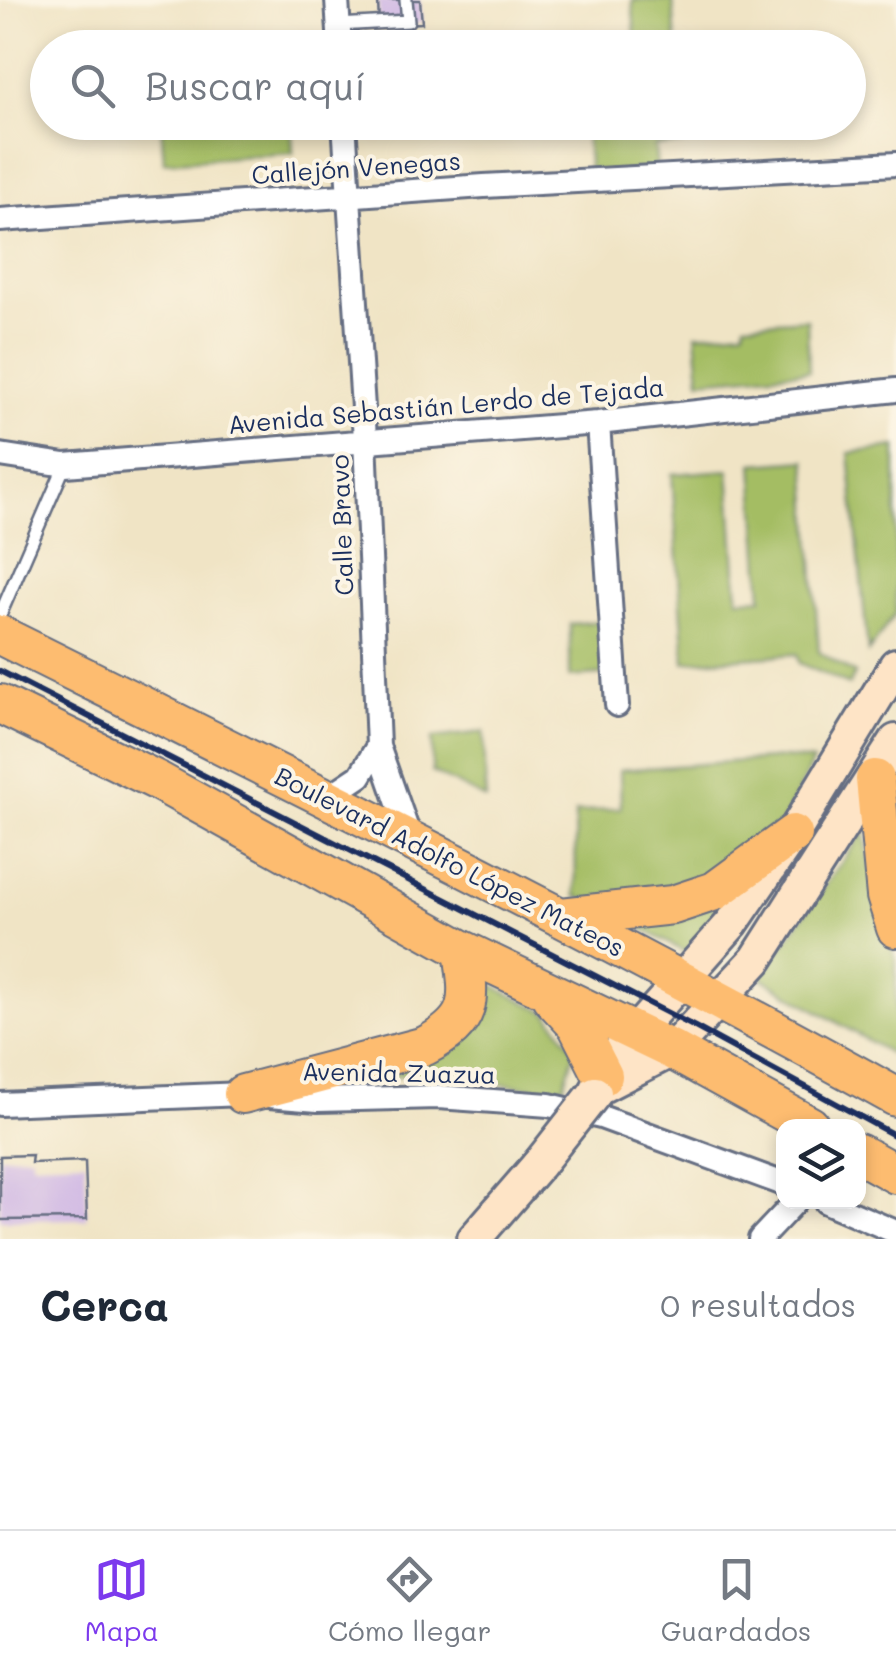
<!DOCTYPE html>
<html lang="es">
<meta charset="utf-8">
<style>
:root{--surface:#fff;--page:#f2f2f3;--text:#1f2937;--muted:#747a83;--line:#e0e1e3;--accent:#7c3aed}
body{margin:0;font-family:Mali,sans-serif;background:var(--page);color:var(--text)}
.controls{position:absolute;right:30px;bottom:30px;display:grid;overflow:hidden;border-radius:20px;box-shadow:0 5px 15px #0003}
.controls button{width:90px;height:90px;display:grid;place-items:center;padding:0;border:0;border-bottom:2px solid var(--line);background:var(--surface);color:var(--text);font:50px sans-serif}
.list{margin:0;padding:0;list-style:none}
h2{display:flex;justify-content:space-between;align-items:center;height:130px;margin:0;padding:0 40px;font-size:42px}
h2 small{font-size:32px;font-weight:400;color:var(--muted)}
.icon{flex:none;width:55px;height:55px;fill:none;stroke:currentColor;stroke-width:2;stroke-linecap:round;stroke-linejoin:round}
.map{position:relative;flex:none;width:896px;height:1239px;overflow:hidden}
.search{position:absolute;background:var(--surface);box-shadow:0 5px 15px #0003;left:30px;right:30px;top:30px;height:110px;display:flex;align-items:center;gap:25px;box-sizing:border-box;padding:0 35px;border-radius:55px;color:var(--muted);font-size:38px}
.sheet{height:290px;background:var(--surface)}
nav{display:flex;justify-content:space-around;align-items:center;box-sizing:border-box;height:140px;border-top:2px solid var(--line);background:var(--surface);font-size:28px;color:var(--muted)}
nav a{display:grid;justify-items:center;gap:5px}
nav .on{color:var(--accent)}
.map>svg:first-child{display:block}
.green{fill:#a4bd64;stroke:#607661;stroke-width:2.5}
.building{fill:#ceb5e4}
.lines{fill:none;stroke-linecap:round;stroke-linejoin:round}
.service-casing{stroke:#666e82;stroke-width:16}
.minor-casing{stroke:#666e82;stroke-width:28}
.secondary-casing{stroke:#666e82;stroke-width:38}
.primary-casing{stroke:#666e82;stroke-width:42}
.service{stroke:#fff;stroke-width:11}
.minor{stroke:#fff;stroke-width:22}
.secondary{stroke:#fee4c6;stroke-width:32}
.primary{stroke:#fdbc70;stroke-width:38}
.rail{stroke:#1b2f5e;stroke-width:6}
.secondary-bridge-casing{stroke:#666e82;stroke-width:38;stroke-linecap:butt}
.secondary-bridge{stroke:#fee4c6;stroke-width:32}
.labels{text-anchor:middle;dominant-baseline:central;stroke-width:8;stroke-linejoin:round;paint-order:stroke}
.street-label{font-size:25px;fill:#1b2f5e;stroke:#fcf5e5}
</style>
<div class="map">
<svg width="896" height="1239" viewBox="0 0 896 1239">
<rect width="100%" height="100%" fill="#fcf5e5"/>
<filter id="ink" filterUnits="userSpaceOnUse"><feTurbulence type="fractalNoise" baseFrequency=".01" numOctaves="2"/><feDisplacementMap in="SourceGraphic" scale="20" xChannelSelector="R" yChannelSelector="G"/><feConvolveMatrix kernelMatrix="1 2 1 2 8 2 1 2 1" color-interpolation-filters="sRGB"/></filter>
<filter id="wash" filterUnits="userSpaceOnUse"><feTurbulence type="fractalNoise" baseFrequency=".0048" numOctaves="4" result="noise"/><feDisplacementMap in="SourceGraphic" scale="40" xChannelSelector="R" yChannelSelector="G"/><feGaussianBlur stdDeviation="2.25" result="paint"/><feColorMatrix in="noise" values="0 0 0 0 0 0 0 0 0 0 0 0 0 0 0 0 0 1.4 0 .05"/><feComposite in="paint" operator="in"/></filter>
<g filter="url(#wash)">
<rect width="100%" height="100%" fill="#f0e4c5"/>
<path class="green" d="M632 0H673L676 47H636Z
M161 123H291L293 153 164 162Z
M585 123H682L683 144 655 146 657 170 589 175Z
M807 319 809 371 700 380 696 334 744 330 745 323Z
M896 447V613L868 652 849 453Z
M806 460 819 652 855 674 849 685 799 663 797 654 685 662 672 474 729 470 738 599 762 598 753 464Z
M612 620V674L570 677V624Z
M484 732 486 799 432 772V738Z
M785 758 813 761 781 827 716 879 595 903 576 896 575 813 621 808 620 770Z
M864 831 879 910 896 961V1057L760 977Z
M759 873 690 955 627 920Z
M479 979 548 1013 575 1051 564 1085 554 1090 422 1075 370 1078 417 1060Z"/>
<g id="blocks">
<path class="building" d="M378 0H420L422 23 379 25Z
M32 1155 31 1163 85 1161 87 1219 0 1220V1156Z"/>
</g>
</g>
<g filter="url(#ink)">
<use href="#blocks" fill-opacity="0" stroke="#666e82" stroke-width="2.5"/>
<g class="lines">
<defs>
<path id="service" d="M338 25 408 21 406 0
M0 615 65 465"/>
<path id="minor" d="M337 0 340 48
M344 122 365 438 378 746 410 838
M0 220 484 186 896 164
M598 423 617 705
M0 455 65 465 598 423 896 390
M327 798 360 776 378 746
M0 1104 243 1094 318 1100 438 1097 549 1105 601 1117 784 1184
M826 1202 896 1232
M760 1239 795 1202"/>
<path id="secondary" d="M598 1088 672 1050 756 960 896 741
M595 1093 615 1055 732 923 793 834 896 665
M474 1239 539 1164"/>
<path id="primary" d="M0 635C301 785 602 933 896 1097
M0 704 158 781 463 950 672 1050 810 1126
M875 779 886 896 896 928
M561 917 673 905 715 891 793 834
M551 997 577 1025 603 1076
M243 1094 425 1046C474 1020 470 1001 463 950
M858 1153 896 1174"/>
</defs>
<use href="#service" class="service-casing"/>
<use href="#minor" class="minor-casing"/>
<use href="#secondary" class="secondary-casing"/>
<use href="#primary" class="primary-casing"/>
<use href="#service" class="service"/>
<use href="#minor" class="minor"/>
<use href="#secondary" class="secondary"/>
<use href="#primary" class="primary"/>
<path class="rail" d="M0 671 695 1027 896 1136"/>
<defs>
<path id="secondary-bridge" d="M539 1164 595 1093"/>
</defs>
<use href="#secondary-bridge" class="secondary-bridge-casing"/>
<use href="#secondary-bridge" class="secondary-bridge"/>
</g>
</g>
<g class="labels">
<g class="street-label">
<text transform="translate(356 167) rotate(-4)">Callejón Venegas</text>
<text transform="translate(446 405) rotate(-5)">Avenida Sebastián Lerdo de Tejada</text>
<text transform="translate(341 525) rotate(-92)">Calle Bravo</text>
<text transform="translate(450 861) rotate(27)">Boulevard Adolfo López Mateos</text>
<text transform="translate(399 1072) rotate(1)">Avenida Zuazua</text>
</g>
</g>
</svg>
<div class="controls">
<button><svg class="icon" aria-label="layers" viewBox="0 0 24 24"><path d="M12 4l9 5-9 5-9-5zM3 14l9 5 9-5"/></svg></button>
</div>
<div class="search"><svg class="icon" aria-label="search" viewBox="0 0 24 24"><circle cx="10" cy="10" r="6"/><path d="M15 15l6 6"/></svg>Buscar aquí</div>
</div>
<section class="sheet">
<h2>Cerca<small>0 resultados</small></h2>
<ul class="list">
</ul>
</section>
<nav>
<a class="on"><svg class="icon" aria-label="map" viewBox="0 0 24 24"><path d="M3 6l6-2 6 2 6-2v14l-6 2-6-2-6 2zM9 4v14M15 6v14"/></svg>Mapa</a>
<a><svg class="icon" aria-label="directions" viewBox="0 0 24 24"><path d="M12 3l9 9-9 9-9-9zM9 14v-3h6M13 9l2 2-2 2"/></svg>Cómo llegar</a>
<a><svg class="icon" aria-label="saved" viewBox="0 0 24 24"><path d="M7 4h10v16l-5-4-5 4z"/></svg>Guardados</a>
</nav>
